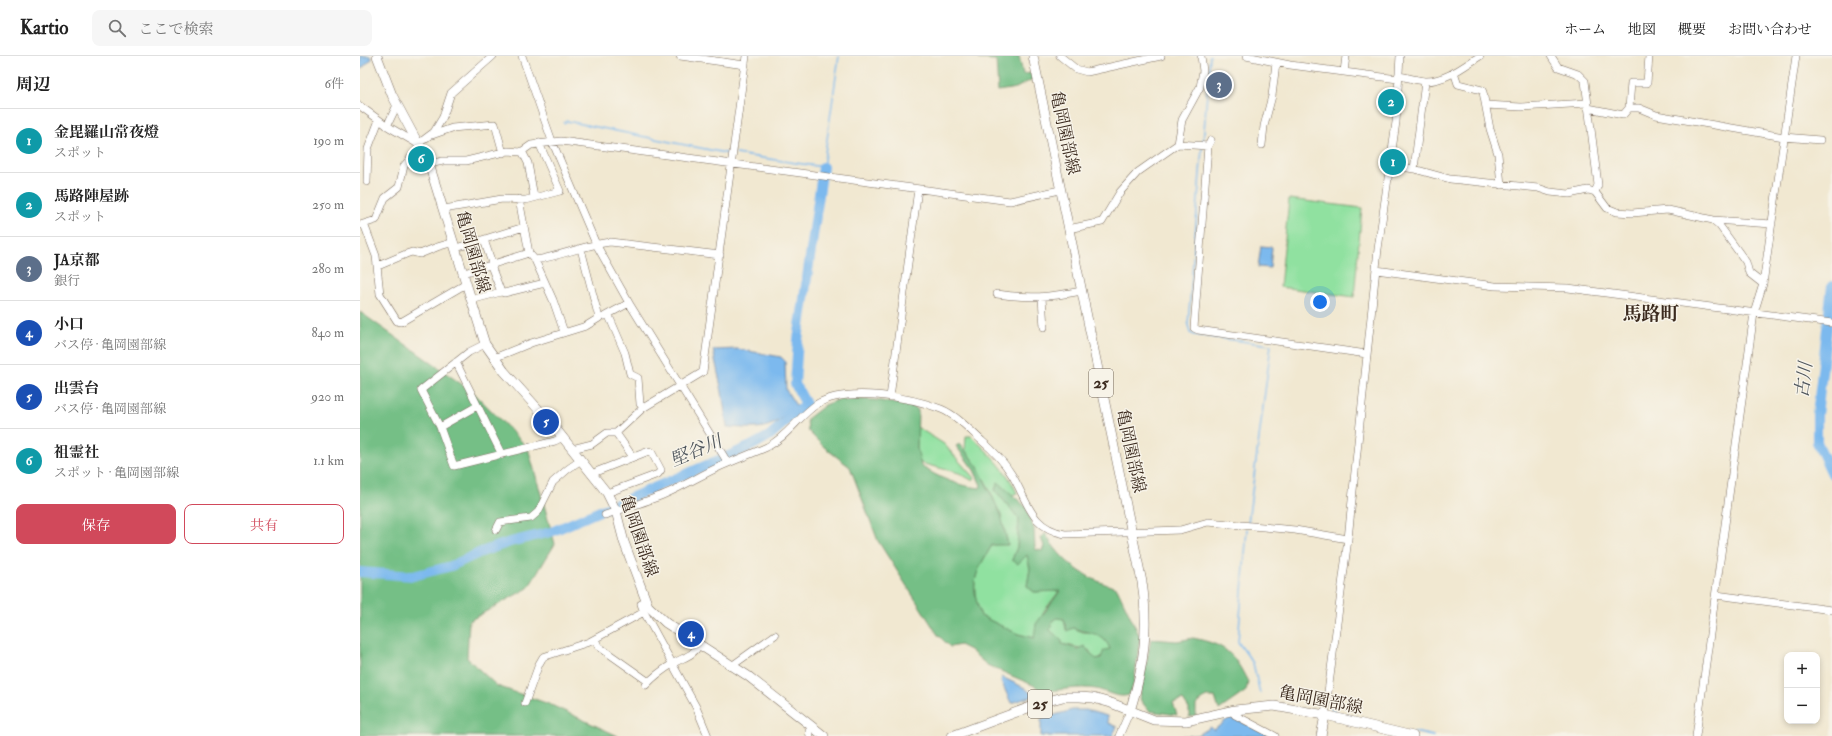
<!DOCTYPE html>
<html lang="ja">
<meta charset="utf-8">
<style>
:root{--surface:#fff;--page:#f6f6f6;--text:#222;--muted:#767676;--line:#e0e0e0;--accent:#d1495b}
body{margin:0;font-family:"IM FELL Double Pica","Noto Serif JP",serif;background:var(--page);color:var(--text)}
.controls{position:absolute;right:12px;bottom:12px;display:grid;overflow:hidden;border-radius:8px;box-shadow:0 2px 6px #0003}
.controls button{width:36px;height:36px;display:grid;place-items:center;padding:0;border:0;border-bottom:1px solid var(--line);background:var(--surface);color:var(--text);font:20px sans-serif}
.you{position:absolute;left:960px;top:246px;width:14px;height:14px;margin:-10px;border:3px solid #fff;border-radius:50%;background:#1a73e8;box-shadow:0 0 0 6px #1a73e833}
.badge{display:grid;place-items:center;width:26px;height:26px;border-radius:50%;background:var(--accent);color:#fff;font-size:13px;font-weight:700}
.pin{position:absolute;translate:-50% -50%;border:2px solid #fff;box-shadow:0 1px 4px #0006}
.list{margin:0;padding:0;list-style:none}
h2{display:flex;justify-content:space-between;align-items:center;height:52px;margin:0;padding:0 16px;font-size:17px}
h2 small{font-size:13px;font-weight:400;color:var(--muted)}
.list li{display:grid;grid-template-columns:26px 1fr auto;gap:12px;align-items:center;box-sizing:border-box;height:64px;padding:0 16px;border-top:1px solid var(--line)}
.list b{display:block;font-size:15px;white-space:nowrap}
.list p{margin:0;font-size:13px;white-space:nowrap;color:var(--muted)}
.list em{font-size:13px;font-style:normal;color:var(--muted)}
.actions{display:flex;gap:8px;padding:12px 16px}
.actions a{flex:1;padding:9px 0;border:1px solid var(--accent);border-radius:8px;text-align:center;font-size:14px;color:var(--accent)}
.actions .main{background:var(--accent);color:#fff}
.icon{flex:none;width:22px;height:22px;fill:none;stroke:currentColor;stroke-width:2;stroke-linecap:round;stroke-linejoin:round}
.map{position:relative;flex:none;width:1472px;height:680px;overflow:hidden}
header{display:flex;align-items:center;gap:24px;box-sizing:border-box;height:56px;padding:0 20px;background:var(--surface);border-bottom:1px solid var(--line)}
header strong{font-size:19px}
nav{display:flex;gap:22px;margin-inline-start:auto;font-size:14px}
.search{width:280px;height:36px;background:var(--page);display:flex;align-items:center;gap:10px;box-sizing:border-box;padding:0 14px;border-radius:8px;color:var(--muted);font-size:15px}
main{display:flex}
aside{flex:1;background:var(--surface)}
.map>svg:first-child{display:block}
.green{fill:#90e1a0;stroke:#66865f}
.forest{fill:#74bf86;stroke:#587452;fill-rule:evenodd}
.water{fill:#7bb9ee;stroke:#5b7286}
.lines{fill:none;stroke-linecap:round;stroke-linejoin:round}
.stream{stroke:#7bb9ee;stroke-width:1.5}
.river{stroke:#7bb9ee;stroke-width:10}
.minor-casing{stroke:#7b6c5d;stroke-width:8}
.major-casing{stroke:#7b6c5d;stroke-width:10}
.minor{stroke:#fff;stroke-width:7}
.major{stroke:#fff;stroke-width:9}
.labels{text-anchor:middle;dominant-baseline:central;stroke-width:3;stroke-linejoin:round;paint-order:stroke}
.shield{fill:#f7f3e8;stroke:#73665b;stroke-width:1}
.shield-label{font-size:16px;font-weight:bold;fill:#3b2a1e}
.street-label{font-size:17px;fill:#3b2a1e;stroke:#f7f3e8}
.water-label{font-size:18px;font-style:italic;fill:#4e555c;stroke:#f7f3e8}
.quarter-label{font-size:19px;font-weight:bold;fill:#3b2a1e;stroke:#f7f3e8}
</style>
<header>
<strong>Kartio</strong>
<div class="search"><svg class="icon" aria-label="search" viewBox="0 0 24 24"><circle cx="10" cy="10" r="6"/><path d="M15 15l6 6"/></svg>ここで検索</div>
<nav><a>ホーム</a><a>地図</a><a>概要</a><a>お問い合わせ</a></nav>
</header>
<main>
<aside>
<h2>周辺<small>6件</small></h2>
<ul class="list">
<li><span class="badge" style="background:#0f9aa8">1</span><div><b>金毘羅山常夜燈</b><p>スポット</p></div><em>190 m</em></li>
<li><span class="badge" style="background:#0f9aa8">2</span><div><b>馬路陣屋跡</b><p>スポット</p></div><em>250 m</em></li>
<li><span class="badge" style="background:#5c6f8a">3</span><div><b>JA京都</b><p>銀行</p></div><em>280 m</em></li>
<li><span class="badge" style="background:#1a4fb4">4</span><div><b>小口</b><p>バス停 · 亀岡園部線</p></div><em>840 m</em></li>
<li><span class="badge" style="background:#1a4fb4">5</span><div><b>出雲台</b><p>バス停 · 亀岡園部線</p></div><em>920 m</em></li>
<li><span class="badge" style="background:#0f9aa8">6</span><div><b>祖霊社</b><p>スポット · 亀岡園部線</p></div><em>1.1 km</em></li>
</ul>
<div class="actions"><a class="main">保存</a><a>共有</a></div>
</aside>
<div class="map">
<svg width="1472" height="680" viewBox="0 0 1472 680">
<rect width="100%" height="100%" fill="#f7f3e8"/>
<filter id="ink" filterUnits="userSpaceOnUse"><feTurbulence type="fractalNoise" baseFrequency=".025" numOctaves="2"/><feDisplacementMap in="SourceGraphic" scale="8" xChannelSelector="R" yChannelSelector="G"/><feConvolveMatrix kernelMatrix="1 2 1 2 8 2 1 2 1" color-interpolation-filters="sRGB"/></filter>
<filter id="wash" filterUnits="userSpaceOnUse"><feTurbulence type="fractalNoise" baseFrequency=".012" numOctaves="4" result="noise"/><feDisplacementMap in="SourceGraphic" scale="16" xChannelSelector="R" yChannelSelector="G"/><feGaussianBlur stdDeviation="0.9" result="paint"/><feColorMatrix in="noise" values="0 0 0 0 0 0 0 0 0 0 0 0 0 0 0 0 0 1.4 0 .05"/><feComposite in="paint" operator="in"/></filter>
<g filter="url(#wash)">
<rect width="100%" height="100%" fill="#f1e8d1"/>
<path class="green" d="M929 143 1002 152 994 241 920 231Z
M557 371 584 388 614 422 613 425 599 417 560 407 557 392Z
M606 380H611C629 397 647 414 657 437L652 439 638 426 635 434 659 463 657 491 652 504 667 499 670 513 667 530 674 536 700 534 684 555 675 582 658 578 621 560C609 526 615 518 632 489L648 488C640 454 627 421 605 394Z
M697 562 704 563 706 574 713 572 723 576 736 577 748 587 750 593C744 598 742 603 734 603L729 594 702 588 690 574 692 566Z"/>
<path class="forest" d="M618 0H659L663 18 671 17 673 23 656 32 638 35 636 4 618 3Z
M0 256 114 337 168 392 195 488 168 532 109 565 107 602 137 630 189 648 258 680H0Z
M480 343 515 344 553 350 558 354 557 392 561 410C579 422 598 430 620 432L621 429 614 414 596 390 600 388 618 411 641 459 648 489H632C615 518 609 526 621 560L658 578 674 582 676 568 700 535 674 536 667 530 670 513 667 499 658 508 652 504 657 491 659 463 635 434 638 426 666 451 674 473 675 493 682 495 684 490 681 482 685 477C701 506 726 523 757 532L780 581 774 627 769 639C757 643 747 635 736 633 718 630 700 634 683 636L675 630 627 609 610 594 600 589 590 591 578 579 518 485 490 411 464 391 448 375 447 363 465 349ZM697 562 704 563 707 575 713 572C728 578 743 575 750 593L744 594 741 602 736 603 724 590 718 593 702 588V585L690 574 692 566Z
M833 582C866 589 873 596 888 626L886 635 859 654 855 641H846L836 649V660L829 661V653L823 644 813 647 817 659 789 655 781 645 780 641 791 583 817 585Z"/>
<path class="water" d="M0 0H10L12 3 0 14Z
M901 190 912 191 910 212 898 211Z
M378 293 421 301 425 305 426 334 437 351C409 375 402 373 367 371L362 336 353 294Z
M642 621 665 632 674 640 651 647 641 625Z
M712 654H726L747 660 748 667 757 671 752 680H681V663Z
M869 662 876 663 910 680H822L838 679 851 671 854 674Z"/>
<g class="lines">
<path class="stream" d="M204 67 207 65 370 98
M843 87 850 0
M842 92 828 269 830 277 835 279 911 289 888 467
M376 98 463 111 479 0
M887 473 878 586 893 607 900 637
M969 650 974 656 1007 665
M1054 676 1073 680"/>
<path class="river" d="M1472 230 1457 359V386L1472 418
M0 516 53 520 91 510 121 496 150 486 191 476 391 390 409 380 446 348 435 328 438 284 463 111"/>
</g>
</g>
<g filter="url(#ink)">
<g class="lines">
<defs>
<path id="minor" d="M162 0 192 85 236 188 269 247 368 407
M320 0 385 9
M700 0 716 13 727 16 801 0
M886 0 930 9 1038 23
M1191 0 1198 11 1218 18 1225 25 1238 129 1235 136
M984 16 986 0
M1094 16 1098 28 1122 34 1123 36 1130 73 1138 98 1141 129
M1038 20C1047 21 1058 25 1066 25 1086 25 1104 10 1120 0
M1126 49 1161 51 1227 47
M0 50 29 71 58 88 74 76 83 61 91 37 133 0
M1228 52 1263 59 1269 52 1271 27H1287L1289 0
M1269 52H1279L1296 59 1424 81 1460 84
M27 70 37 49
M72 79 92 72 135 68 143 97
M818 88 848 90 851 84
M902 89 904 70 912 40 916 7
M848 90 834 272 838 274 1007 298
M162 95 168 107 174 141
M69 108 83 105H106L148 95 161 96 171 89 201 85 650 145 700 134
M1030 109 1054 113 1090 123 1178 132 1190 136 1209 138 1228 134 1235 136 1247 152 1257 156 1272 157 1308 154 1353 164 1412 168
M1054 113 1065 26
M7 126 8 93 19 64
M159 143 169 197
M84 153 142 143 166 144 200 135 179 87
M4 168 16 200 20 238 37 265 41 266 106 228
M0 169 16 164 25 142 39 131 44 110 60 91
M708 173 742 166 760 136 778 116 818 88 822 64 840 31 843 15 841 0
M124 184 133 210
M96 192 164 171
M175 204 193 244 204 276
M18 210 46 198 52 196 60 198 77 191 94 186
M131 210 141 236 144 237 185 227
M1016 214 1135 230 1208 232 1472 267
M104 217 169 197 175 204C201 200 224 189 250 186L360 199
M1403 228 1436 0
M637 238C671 243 689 241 722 235
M682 242 684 271
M111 244 141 236
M245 260 269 247
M249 260 265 297 270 318 278 322 280 348 283 352
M125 288 109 296 61 334 80 371 94 410 195 385 203 381
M134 302 171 287 226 270 239 262 221 193
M96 306 142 399
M530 341 558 133
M80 371 117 350
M256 377 273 401
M212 393 232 388 247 377H256L283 352 343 316 386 0
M233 418 238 415 289 395 292 397 301 414 298 418 247 437
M245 459C265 452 286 446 305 438 324 430 341 419 359 411 375 404 391 398 407 391 427 381 439 360 457 348 486 330 551 341 581 353 596 359 610 374 622 385 633 394 644 406 652 419 668 445 670 472 705 478L820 474 848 466 935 474 988 483
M136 474 140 466 171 462 178 456 193 426 208 413 221 404
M1356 539 1472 554
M286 546 281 548 284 556 336 651 348 680
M235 583 238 590 289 626
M373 609 415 579
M286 629C294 620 304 613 314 607 324 601 333 600 339 589
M165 647 179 608 183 601 229 586 284 556
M872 655 875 659 915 680
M965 659 988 483 1018 193 1036 66 1040 0
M450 680 449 675 453 671
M759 680 770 655
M1336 680 1394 257 1403 228 1389 217 1386 206 1359 169 1353 164"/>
<path id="major" d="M17 0 32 39 69 108 125 288 144 315 196 373 247 437 256 455 264 486 288 550 306 567 388 620 464 680
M673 0 782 526C789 574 784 610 770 655
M592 680 684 646 703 641H720L733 642 751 647 794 664 826 665 875 654 914 650 965 659 1053 680
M961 680 965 659"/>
</defs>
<use href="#minor" class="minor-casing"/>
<use href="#major" class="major-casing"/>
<use href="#minor" class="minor"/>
<use href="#major" class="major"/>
</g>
</g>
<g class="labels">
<g class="shield">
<rect x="729" y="313" width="24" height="28" rx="3"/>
<rect x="668" y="634" width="24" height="28" rx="3"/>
</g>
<g class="shield-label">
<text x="741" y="327">25</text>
<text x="680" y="648">25</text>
</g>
<g class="street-label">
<text transform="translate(705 77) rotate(78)">亀岡園部線</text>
<text transform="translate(113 196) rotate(74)">亀岡園部線</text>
<text transform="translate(771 395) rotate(78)">亀岡園部線</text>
<text transform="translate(279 480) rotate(71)">亀岡園部線</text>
<text transform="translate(961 644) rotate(11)">亀岡園部線</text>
</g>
<g class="water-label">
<text transform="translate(1444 324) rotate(-83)">古川</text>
<text transform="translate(336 395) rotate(-23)">堅谷川</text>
</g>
<g class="quarter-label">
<text x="1291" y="258">馬路町</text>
</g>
</g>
</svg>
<div class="controls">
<button>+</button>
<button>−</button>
</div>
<div class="you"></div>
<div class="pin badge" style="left:1033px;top:106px;background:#0f9aa8">1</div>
<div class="pin badge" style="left:1031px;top:46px;background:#0f9aa8">2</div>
<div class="pin badge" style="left:859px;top:29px;background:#5c6f8a">3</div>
<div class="pin badge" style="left:331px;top:578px;background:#1a4fb4">4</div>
<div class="pin badge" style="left:186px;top:366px;background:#1a4fb4">5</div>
<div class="pin badge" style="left:61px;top:103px;background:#0f9aa8">6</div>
</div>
</main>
